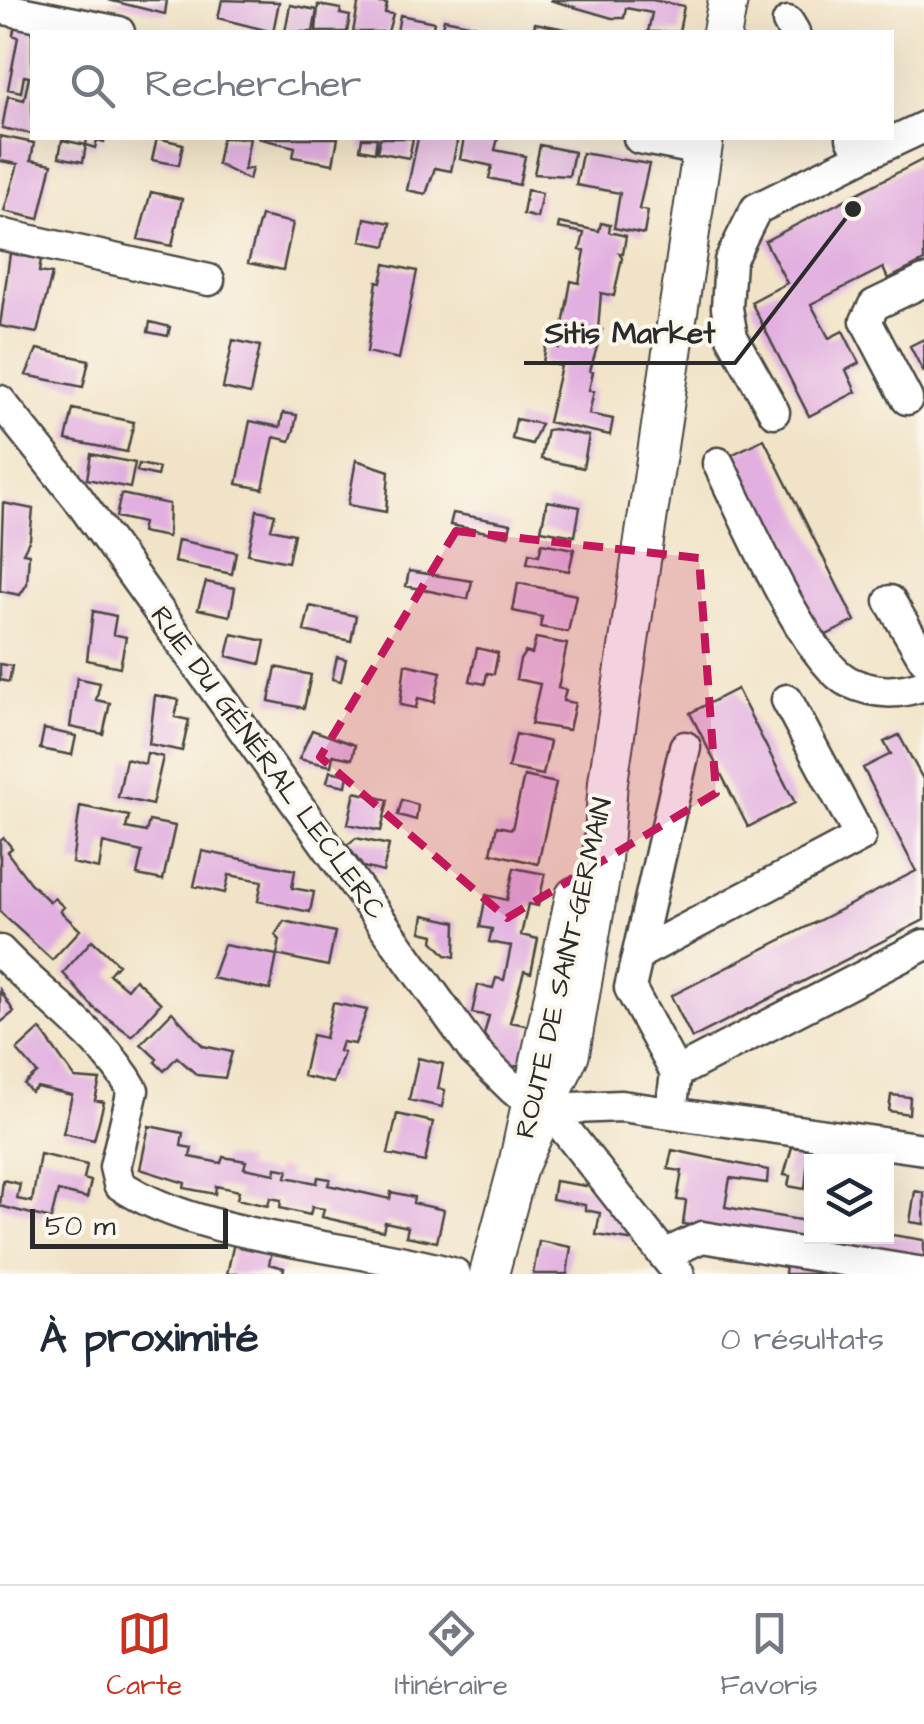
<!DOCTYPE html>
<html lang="fr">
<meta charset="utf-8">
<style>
:root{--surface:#fff;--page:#f2f2f3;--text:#1f2937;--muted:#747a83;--line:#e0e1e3;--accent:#c8321e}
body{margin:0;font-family:"Architects Daughter",sans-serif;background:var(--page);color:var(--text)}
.controls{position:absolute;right:30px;bottom:30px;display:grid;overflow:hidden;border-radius:0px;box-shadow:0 10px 40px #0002}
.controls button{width:90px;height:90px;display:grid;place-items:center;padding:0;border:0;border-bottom:2px solid var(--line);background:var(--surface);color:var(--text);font:50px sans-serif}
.scale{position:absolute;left:30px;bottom:25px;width:198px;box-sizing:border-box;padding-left:10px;border:5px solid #2b2b2b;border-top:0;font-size:28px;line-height:35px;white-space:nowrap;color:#2b2b2b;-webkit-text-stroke:8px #fbf7ec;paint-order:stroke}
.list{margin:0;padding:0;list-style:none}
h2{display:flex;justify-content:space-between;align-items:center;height:130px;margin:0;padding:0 40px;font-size:42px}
h2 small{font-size:32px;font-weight:400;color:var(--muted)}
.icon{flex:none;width:55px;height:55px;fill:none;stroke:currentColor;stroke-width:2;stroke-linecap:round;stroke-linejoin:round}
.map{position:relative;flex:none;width:924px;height:1274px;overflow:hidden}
.search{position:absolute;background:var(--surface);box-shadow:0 10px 40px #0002;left:30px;right:30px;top:30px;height:110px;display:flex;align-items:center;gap:25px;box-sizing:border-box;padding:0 35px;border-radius:0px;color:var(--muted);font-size:38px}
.sheet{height:310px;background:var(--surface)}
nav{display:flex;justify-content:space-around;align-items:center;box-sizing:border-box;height:140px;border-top:2px solid var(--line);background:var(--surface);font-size:28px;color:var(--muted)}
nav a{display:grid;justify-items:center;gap:5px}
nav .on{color:var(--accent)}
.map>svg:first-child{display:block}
.building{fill:#e2b0e0}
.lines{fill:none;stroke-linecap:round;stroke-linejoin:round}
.minor-casing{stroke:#494742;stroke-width:35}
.major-casing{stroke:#494742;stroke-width:42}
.minor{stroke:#fff;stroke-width:30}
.major{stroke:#fff;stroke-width:38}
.marked{fill:#c2185b;fill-opacity:0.2;stroke:#c2185b;stroke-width:8;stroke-dasharray:20 12;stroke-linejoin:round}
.labels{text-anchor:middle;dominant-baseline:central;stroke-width:8;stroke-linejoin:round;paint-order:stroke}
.street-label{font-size:28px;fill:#2b2b2b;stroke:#fbf7ec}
.leader{fill:none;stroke:#2b2b2b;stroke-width:4}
.callout-dot{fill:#2b2b2b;stroke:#fbf7ec;stroke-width:4}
.callout-label{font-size:30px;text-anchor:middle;font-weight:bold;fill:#2b2b2b;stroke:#fbf7ec;stroke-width:8;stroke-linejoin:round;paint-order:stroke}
</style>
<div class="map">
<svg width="924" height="1274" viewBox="0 0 924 1274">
<rect width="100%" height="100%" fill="#fbf7ec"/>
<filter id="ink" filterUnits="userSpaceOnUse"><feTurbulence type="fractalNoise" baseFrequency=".01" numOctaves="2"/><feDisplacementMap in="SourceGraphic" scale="20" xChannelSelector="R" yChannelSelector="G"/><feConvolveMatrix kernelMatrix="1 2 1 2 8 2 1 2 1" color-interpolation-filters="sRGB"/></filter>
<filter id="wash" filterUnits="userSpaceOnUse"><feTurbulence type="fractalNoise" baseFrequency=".0048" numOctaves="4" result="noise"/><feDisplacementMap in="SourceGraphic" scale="40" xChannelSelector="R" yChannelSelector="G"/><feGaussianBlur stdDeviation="2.25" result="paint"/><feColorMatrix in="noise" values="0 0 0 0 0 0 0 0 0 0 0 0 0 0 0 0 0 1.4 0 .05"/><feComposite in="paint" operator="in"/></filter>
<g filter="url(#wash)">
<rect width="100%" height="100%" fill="#f1e3c7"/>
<g id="blocks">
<path class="building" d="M108 0H167L165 14Z
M222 0 279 2 273 32 218 18Z
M359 0 387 4 385 13 393 14 388 32H353Z
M550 0H652L684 6 679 32H648L652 13 626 8 624 18H612Z
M290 5 317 10 313 32H285Z
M318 5 341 9 340 14 350 16 347 32H316Z
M400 15 434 22 432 32H397Z
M444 19 474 25 472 32H441Z
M535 23 575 31V32H533Z
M15 24 39 29 32 32V134L2 128 8 96 24 100 29 77 24 76 21 92 8 89 18 37 13 35Z
M0 136 34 143 31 160 52 164 39 219 4 211 18 164 0 161Z
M87 138H105L104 142 97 140 95 148 86 145 83 162 59 157 62 140 86 145Z
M157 138 183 144 179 165 152 160Z
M222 138H250L244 170 252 168 249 180 217 164Z
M257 138H338L333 164 293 157 295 147Z
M362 138H377L375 152 360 149Z
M380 138H413L409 158 377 152Z
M418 138H458L451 171 435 168 426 194 407 190Z
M464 138H498L495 150 525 156 519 185 489 178 492 166 460 159Z
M540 145 574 152 569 176 534 174Z
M582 153 649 164 639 209 648 211 644 234 614 228 620 193 576 185Z
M924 159V261L888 279 883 268 811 304 829 338 843 331 859 363 846 370 856 392 809 416 751 302 787 283 765 241Z
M527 190 542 193 537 218 523 214Z
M151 192 182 199 172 246 138 239Z
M261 216 293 223 283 270 248 263Z
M365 218 391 223 386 246 361 241Z
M559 223 599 231 601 223 610 225 609 232 626 236 623 254 619 253 622 258 614 296 601 293 598 330H602L590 371 593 372 589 390 594 391 589 414 613 419 610 435 548 422 561 366 543 362 546 345 559 348 571 281 579 283 585 251 580 250 584 233 558 228Z
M10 253 41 260 39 272 52 274 37 333 0 326Z
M385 264 417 271 399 359 367 352 377 281 381 282Z
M150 322 170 327 168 336 148 332Z
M924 339V373L910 346Z
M233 340 260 346 250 394 223 388Z
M37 349 89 360 83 387 26 375Z
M73 409 134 422 127 452 66 440Z
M283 413 297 415 294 430 290 441 274 437 263 489 237 484 250 421 280 427Z
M516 419 541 424 532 444 512 439Z
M554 429 589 436 583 468 541 459 547 430Z
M764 439 855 621 818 639 727 457Z
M91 454 135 463 130 488 87 479Z
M356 460 389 471 386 512 348 505Z
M139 464 159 468 157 476 137 471Z
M121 494 169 504 168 537 141 532 143 523 116 517Z
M547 501 580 507 575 536 541 530Z
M3 503 33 509 30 539 23 553 29 554 27 584 20 595 0 591Z
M257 510 275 514 271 529 294 534 288 562 248 554Z
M453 513 511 524 508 536 450 525Z
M178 540 236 552 232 574 174 562Z
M542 543 574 549 569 571 527 563 529 553 539 555Z
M409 571 472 581 468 599 406 586Z
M206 582 235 588 230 616 198 609Z
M518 583 576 595 568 632 540 627 542 617 513 611Z
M310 606 356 616 351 641 304 631Z
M93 611 116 616 113 634 126 637 120 667 87 660Z
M232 634 265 641 260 664 227 656Z
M536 638 567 644 558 688 566 690 563 701 575 703 569 730 531 724 540 684 516 679 520 660 525 652 532 654Z
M477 648 498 653 494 674 487 673 485 684 470 681Z
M337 657 346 659 341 681 332 679Z
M0 664 12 666 9 682 0 680Z
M405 664 441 672 434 702 418 698 416 708 400 705Z
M276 667 311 675 304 708 269 701Z
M77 678 100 683 96 700 110 703 103 734 70 727Z
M737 689 795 803 748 827 690 713Z
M155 695 179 700 175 717 189 720 182 751 149 744Z
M44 729 76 736 72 755 40 749Z
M312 730 355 745 352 759 333 755 331 766 299 759Z
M516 734 550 742 543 775 508 768Z
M899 735 924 781V920L692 1038 671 996 916 871 863 768 891 754 884 742Z
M147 753 163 757 152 805 118 797 126 759 145 764Z
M330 771 348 775 346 786 327 782Z
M524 776 556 783 538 864 491 853 497 826 512 829Z
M355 792 388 800 381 831 348 824Z
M402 800 418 805 416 820 398 815Z
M80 806 129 816 126 828 146 832 149 821 175 826 163 880 137 875 142 852 103 843 99 869 72 863Z
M4 838 12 848 7 852 30 883 50 902 54 898 64 907 60 911 80 930 52 960 0 912V841Z
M356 838 389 845 383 872 363 867 347 845Z
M202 851 295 870 292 888 314 892 310 912 258 901 262 881 229 875 225 893 194 886Z
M514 868 545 874 538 906 528 904 521 935 538 939 536 949 531 973 524 971 510 1022 530 1026 521 1065 509 1068 484 1035 489 1016 472 1013 478 985 493 988 496 978 504 980 511 946 489 942 492 929 480 927 486 895 507 900Z
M424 915 456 922 455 957 446 955 433 941 434 935 421 932Z
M284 921 335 932 328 966 277 955 280 940 275 935Z
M92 940 118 964 109 974 127 989 135 979 161 1003 132 1036 94 1008 63 973Z
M224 945 277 955 270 990 212 978Z
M0 990 14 1012 0 1023Z
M333 1003 367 1010 355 1044 342 1042 339 1051 344 1053 333 1083 303 1076 312 1035 325 1038Z
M172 1012 203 1046 232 1052 225 1078 197 1075 177 1057 164 1071 155 1062 157 1059 141 1044Z
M40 1029 75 1078 100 1080 95 1100 104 1102 94 1140 63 1133 72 1095 37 1087 31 1092 24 1084 37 1073 17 1050Z
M418 1058 443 1064 438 1089 445 1090 442 1107 409 1100Z
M891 1095 910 1097 909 1114 889 1111Z
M397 1114 433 1122 425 1162 388 1154Z
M149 1126 183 1133 181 1146 192 1148 190 1157 221 1163 223 1157 246 1161 244 1168 275 1174 276 1168 288 1170 286 1177 317 1183 318 1177 330 1179 328 1185 390 1199 391 1192 414 1197 413 1203 444 1210 437 1242 406 1236 408 1227 385 1222 383 1231 322 1217 324 1209 312 1207 310 1215 280 1208 281 1200 270 1198 268 1206 237 1199 239 1191 216 1186 215 1194 184 1188 185 1183 140 1169Z
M792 1147 809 1149 805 1189 788 1186 790 1176 784 1175Z
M672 1150 768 1170 767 1183 730 1178 725 1207 811 1222V1236L886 1234 924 1240V1263L683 1224 686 1201 677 1200 682 1171 668 1169Z
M40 1154 87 1165 84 1179 91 1181 87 1198 58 1191 51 1219 0 1206 3 1180 20 1184 17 1199 32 1202Z
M555 1181 592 1187 636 1241 596 1235 600 1213 585 1210V1205L552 1199Z
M915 1191 924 1193V1224L910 1222Z
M235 1238 273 1247 269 1264 284 1268 283 1274H227Z
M539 1241 571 1247 567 1274H533Z
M786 1263 824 1269V1274H785Z"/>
</g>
</g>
<g filter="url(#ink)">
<use href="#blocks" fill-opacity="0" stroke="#494742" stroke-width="2.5"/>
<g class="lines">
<defs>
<path id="minor" d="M0 8 119 32
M788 22 794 32
M639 138 702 150
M862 156 924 127
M0 234 209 280
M907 399 866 321 874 305 924 281
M0 401 77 497 474 1051 514 1090 549 1109 621 1106 924 1149
M774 412 732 337 727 308 730 261 756 209 862 156 852 138
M718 463C742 510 806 662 849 682 875 694 898 694 924 685
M890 601 924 659
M0 951C43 997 102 1035 133 1090L115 1167 119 1184C198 1239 359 1246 455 1274
M638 954 860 837 787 700
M676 1073 924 945
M549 1109 679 1274
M671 1112 676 1073 630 988 685 747
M664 1255 702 1237 924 1273"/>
<path id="major" d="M722 32 728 0
M517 1170 570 1053 601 872 608 782 704 138
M489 1274 517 1170 575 896"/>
</defs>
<use href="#minor" class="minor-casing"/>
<use href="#major" class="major-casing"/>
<use href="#minor" class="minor"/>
<use href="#major" class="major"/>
</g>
</g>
<path class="marked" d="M456 531 699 558 716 793 507 918 320 757Z"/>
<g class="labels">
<g class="street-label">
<text transform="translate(268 763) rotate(54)">RUE DU GÉNÉRAL LECLERC</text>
<text transform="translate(564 968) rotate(-77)">ROUTE DE SAINT-GERMAIN</text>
</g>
</g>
<path class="leader" d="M853 209L735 363H524"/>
<circle class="callout-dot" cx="853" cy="209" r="10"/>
<g class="callout-label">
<text x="630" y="343">Sitis Market</text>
</g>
</svg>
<div class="controls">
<button><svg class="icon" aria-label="layers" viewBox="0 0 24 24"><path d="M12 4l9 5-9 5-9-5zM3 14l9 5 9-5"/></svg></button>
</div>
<div class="scale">50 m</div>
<div class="search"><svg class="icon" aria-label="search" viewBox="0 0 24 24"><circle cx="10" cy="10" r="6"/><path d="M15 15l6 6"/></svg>Rechercher</div>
</div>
<section class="sheet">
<h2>À proximité<small>0 résultats</small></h2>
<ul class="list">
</ul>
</section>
<nav>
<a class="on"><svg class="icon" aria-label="map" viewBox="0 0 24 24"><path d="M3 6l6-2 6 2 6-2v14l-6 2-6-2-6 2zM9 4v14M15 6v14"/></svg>Carte</a>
<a><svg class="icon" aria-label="directions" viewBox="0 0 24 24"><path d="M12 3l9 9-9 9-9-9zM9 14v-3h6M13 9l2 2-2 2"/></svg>Itinéraire</a>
<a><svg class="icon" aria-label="saved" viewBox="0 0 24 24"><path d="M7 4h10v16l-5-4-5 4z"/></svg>Favoris</a>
</nav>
